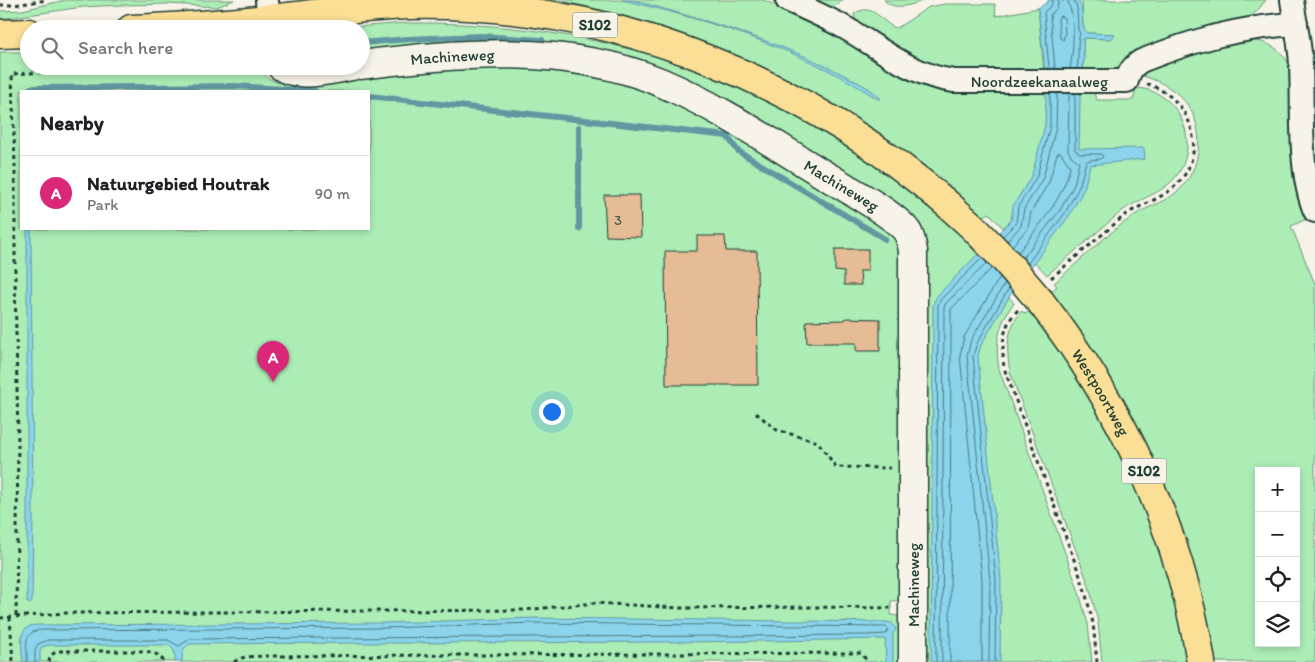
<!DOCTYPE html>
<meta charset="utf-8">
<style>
:root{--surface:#fff;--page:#f2f2f2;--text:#202124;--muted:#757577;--line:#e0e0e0;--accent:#db2777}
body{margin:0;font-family:Itim,sans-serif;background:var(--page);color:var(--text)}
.controls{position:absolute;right:15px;bottom:15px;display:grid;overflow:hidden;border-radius:0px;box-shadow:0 2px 8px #0003}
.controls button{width:45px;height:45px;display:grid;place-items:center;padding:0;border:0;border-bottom:1px solid var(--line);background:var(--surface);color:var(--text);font:25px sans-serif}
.you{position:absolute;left:551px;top:411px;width:18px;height:18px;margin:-12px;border:4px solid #fff;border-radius:50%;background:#1a73e8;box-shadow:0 0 0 8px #1a73e833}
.badge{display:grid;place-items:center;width:32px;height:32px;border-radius:50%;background:var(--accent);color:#fff;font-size:16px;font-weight:700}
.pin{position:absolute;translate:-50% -41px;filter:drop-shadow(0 1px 2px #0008)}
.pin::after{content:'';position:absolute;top:26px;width:18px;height:15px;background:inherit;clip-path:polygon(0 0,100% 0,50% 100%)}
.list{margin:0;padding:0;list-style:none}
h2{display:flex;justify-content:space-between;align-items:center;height:65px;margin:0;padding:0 20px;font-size:21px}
h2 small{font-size:16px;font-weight:400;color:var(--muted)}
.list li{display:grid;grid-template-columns:32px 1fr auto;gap:15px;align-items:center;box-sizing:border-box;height:75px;padding:0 20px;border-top:1px solid var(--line)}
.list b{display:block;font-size:19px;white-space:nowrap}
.list p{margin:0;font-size:16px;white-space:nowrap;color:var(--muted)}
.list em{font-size:16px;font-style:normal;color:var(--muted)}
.icon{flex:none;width:28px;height:28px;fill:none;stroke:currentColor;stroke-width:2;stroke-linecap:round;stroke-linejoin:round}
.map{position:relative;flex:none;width:1315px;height:662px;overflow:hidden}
.search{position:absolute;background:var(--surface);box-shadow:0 2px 8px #0003;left:20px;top:20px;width:350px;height:55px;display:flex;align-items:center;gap:12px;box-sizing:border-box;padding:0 18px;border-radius:28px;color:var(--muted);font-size:19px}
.panel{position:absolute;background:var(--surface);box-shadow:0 2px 8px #0003;left:20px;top:90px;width:350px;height:140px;border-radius:0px}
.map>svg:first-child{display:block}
.green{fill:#acedb6;stroke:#669575;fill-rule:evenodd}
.water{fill:#8bd4ec;stroke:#6098a2}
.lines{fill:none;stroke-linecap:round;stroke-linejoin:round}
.shore{stroke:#4a797e;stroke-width:1}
.stream{stroke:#6098a2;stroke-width:6}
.building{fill:#e6bc96;stroke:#1f3d34}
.minor-casing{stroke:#1f3d34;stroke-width:26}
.tertiary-casing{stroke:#1f3d34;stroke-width:31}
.primary-casing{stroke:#1f3d34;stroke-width:31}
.path{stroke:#1f3d34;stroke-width:3;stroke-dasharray:4 4;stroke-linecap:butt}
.minor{stroke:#f7f3e8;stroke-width:22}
.tertiary{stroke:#f7f3e8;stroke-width:28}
.primary{stroke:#fbdf96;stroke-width:28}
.primary-bridge-casing{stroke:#1f3d34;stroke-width:31;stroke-linecap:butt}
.primary-bridge{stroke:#fbdf96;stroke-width:28}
.labels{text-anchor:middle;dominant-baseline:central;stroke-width:4;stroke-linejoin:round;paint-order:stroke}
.number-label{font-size:14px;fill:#515d4c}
.shield{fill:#f7f3e8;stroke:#60746a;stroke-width:1}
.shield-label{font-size:15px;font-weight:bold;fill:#1f3d34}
.street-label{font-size:16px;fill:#1f3d34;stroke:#f7f3e8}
</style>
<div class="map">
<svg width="1315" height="662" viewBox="0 0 1315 662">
<rect width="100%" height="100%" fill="#f7f3e8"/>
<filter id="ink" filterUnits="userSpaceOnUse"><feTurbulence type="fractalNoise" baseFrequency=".02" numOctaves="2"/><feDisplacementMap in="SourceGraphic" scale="10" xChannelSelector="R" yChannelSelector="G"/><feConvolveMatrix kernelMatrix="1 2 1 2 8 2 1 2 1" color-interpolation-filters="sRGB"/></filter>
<g filter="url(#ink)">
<path class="green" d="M65 0H234L217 7 169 4 120 5 83 7 0 19V11L23 10Z
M555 0H763L783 8 841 37 890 66 1092 89 1097 100H1133L1136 88C1181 90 1203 146 1174 179 1161 194 1138 199 1122 211L1047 275 989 213 985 216C970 209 960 197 947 186 924 168 901 150 877 134 782 67 669 21 555 0Z
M808 0H843C832 12 821 5 808 0Z
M884 0H925C913 4 895 12 884 0Z
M1082 0H1266L1257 11 1250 17 1118 71 1081 72 1084 60 1083 39 1086 38 1111 39 1113 34 1087 33 1083 29Z
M945 4H995L996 16 1038 8 1044 72 936 70 856 23 854 14C874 0 883 26 897 28L929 7Z
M405 23C501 22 596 35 687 66 700 70 714 74 726 79 771 98 811 122 852 149 898 178 943 212 978 255L975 259 1014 303C998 324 995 344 999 369L1078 589 1088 624 1092 662H921V250L661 72 361 57V29H330Z
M1245 39C1269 42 1283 48 1292 71L1309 218 1291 226 1315 284V662H1211L1052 291 1057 286 1054 283C1081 260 1106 234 1135 215 1150 205 1169 201 1181 188 1204 164 1205 122 1182 98 1170 86 1155 79 1139 75L1140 72 1210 47ZM1259 471H1296V643H1259Z
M0 52H29V66H258C266 80 276 84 291 84L391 70 550 66 664 93 866 210 901 240 902 600 891 601V615L897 616 902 619 905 662H0ZM21 91H369V229H21Z
M1022 311 1025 314 1028 312 1038 320 1057 343 1104 419 1157 531 1191 662H1102L1098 622 1089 586 1010 372C1006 350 1006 329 1022 311Z"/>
<path class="water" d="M622 0H632C705 20 779 41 846 76 857 82 873 89 881 99H878C803 50 710 20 622 0Z
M1048 0H1060L1063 2V0H1078C1086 11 1079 24 1087 33L1114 34 1115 36 1111 39 1086 38 1083 39 1084 60 1081 72 1080 99 1079 149 1144 148 1145 159 1090 165 1084 189 1069 216 1009 297 981 345 978 356 1001 580 1000 662H931L933 304 937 296 1011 220 1013 206 1032 175 1045 125 1046 99 1044 62 1038 8 1048 2Z
M27 229H31L33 517 32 602 30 604 27 602Z
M534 618 887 622 892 623 896 629 893 634V662H886L885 639C654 644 422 642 190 644 182 648 182 654 182 662H175C175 654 175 648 167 645H49L42 647 40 652V662H23C22 653 18 632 28 627 31 625 37 625 41 625L384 623Z"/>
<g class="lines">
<path class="shore" d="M1068 0C1068 5 1070 7 1071 11 1075 23 1073 56 1070 68
M1074 0 1077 8 1078 29 1080 34C1076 44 1080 57 1077 68
M1060 16 1064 18 1065 34 1063 40 1060 38 1058 19Z
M1049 68 1044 12 1051 6 1053 0
M1055 68 1050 15 1057 8 1059 0
M1003 236 1016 223 1018 207 1037 176 1050 126V94
M1007 241 1021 226 1024 209 1043 178 1056 127 1057 94
M1012 246 1028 228 1031 212 1049 182 1057 154 1060 152 1070 166C1064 199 1038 226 1018 253
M1023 258 1060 210 1074 185 1079 162 1071 156 1068 150 1069 94
M1028 263 1065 213 1079 187 1086 162C1091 158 1099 161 1103 157L1101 154H1080L1075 150V94
M27 662C28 646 21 632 41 630L384 628 534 623 886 627 889 629 886 634 868 635C642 637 416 637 190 639L179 646 168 640H48L38 644 35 651V662
M936 662 938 305 941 299 982 258
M942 662 944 307 946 303 987 263
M950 662 951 309 992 268
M982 662V580L960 355 964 337 1000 277
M989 662 990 580 967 356 971 340 1005 283
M995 662 996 580 973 356 977 343 1009 288"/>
<path class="stream" d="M361 43 408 39 480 36 542 40
M31 88 236 86 315 91
M369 96 727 136 738 151 885 239
M579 127V229"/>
</g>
<path class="building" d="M604 195H640L641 237 606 236Z
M697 236H725L726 251H757L758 385H666L665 251H697Z
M835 249H868V271H860L861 285H844V272L835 271Z
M846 318 880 319V351H856V343H807L806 321 845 320Z"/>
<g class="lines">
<defs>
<g id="minor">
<path d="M267 0 268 19"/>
<path id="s1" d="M787 0C805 8 823 16 840 25 877 45 911 76 954 81H1127C1129 71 1133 66 1141 61 1194 40 1239 27 1296 24"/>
<path d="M1292 0C1295 22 1300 43 1301 65 1303 108 1298 172 1315 211"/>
</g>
<g id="tertiary">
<path id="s2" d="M361 65C457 52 569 44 660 82 719 107 773 144 828 177 846 188 899 217 908 233 911 239 912 245 913 251V662"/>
<path d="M281 66C297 79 333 69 352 66"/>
</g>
<g id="primary">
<path d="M131 29C177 27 222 24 267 19 315 15 362 6 411 5 619 1 822 86 973 227"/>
<path d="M0 34 29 33"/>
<path id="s3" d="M1040 301C1122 406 1180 530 1201 662"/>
</g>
</defs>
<use href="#minor" class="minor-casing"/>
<use href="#tertiary" class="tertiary-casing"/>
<use href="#primary" class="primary-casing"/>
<path class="path" d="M0 5H14L47 0
M1051 278 1124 216C1139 205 1161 199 1174 187 1211 154 1192 98 1147 84
M1018 310C1001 326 1002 348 1004 368L1084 587 1093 623 1097 662
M756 413 777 430 818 442 836 467 890 468
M16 616 18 443 15 278V166L12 74 162 66
M10 617 13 662
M0 618 65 613 524 610 595 603 681 608 810 607 890 608
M49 662C50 655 53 653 59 651H145C154 653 159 654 164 662
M234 662C242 655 255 657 265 656L861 653 868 662"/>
<use href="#minor" class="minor"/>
<use href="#tertiary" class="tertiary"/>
<use href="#primary" class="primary"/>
<defs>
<path id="primary-bridge" d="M973 227 1005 260 1040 301"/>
</defs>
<use href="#primary-bridge" class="primary-bridge-casing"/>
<use href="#primary-bridge" class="primary-bridge"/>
</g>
</g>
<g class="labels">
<g class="number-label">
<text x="618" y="220">3</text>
</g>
<g class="shield">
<rect x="572.5" y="12.5" width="45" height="25" rx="4"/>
<rect x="1121.5" y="458.5" width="45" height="25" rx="4"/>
</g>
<g class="shield-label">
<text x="595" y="25">S102</text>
<text x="1144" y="471">S102</text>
</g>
<g class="street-label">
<text stroke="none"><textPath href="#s2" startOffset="92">Machineweg</textPath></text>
<text stroke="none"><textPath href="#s1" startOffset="272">Noordzeekanaalweg</textPath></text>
<text stroke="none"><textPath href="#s2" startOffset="512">Machineweg</textPath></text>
<text stroke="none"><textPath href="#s3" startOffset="110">Westpoortweg</textPath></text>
<text transform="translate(913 585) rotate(-90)">Machineweg</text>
</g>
</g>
</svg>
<div class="controls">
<button>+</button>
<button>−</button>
<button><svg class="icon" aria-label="locate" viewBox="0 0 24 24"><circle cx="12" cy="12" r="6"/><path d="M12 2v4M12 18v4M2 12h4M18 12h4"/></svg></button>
<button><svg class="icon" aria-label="layers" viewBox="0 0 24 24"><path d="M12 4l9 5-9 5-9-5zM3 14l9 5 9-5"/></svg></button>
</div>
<div class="you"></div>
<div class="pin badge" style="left:273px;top:382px">A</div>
<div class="search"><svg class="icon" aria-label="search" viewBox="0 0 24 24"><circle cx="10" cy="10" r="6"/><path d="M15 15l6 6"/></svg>Search here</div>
<section class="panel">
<h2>Nearby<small></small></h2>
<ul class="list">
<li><span class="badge">A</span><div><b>Natuurgebied Houtrak</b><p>Park</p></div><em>90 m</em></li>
</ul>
</section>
</div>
